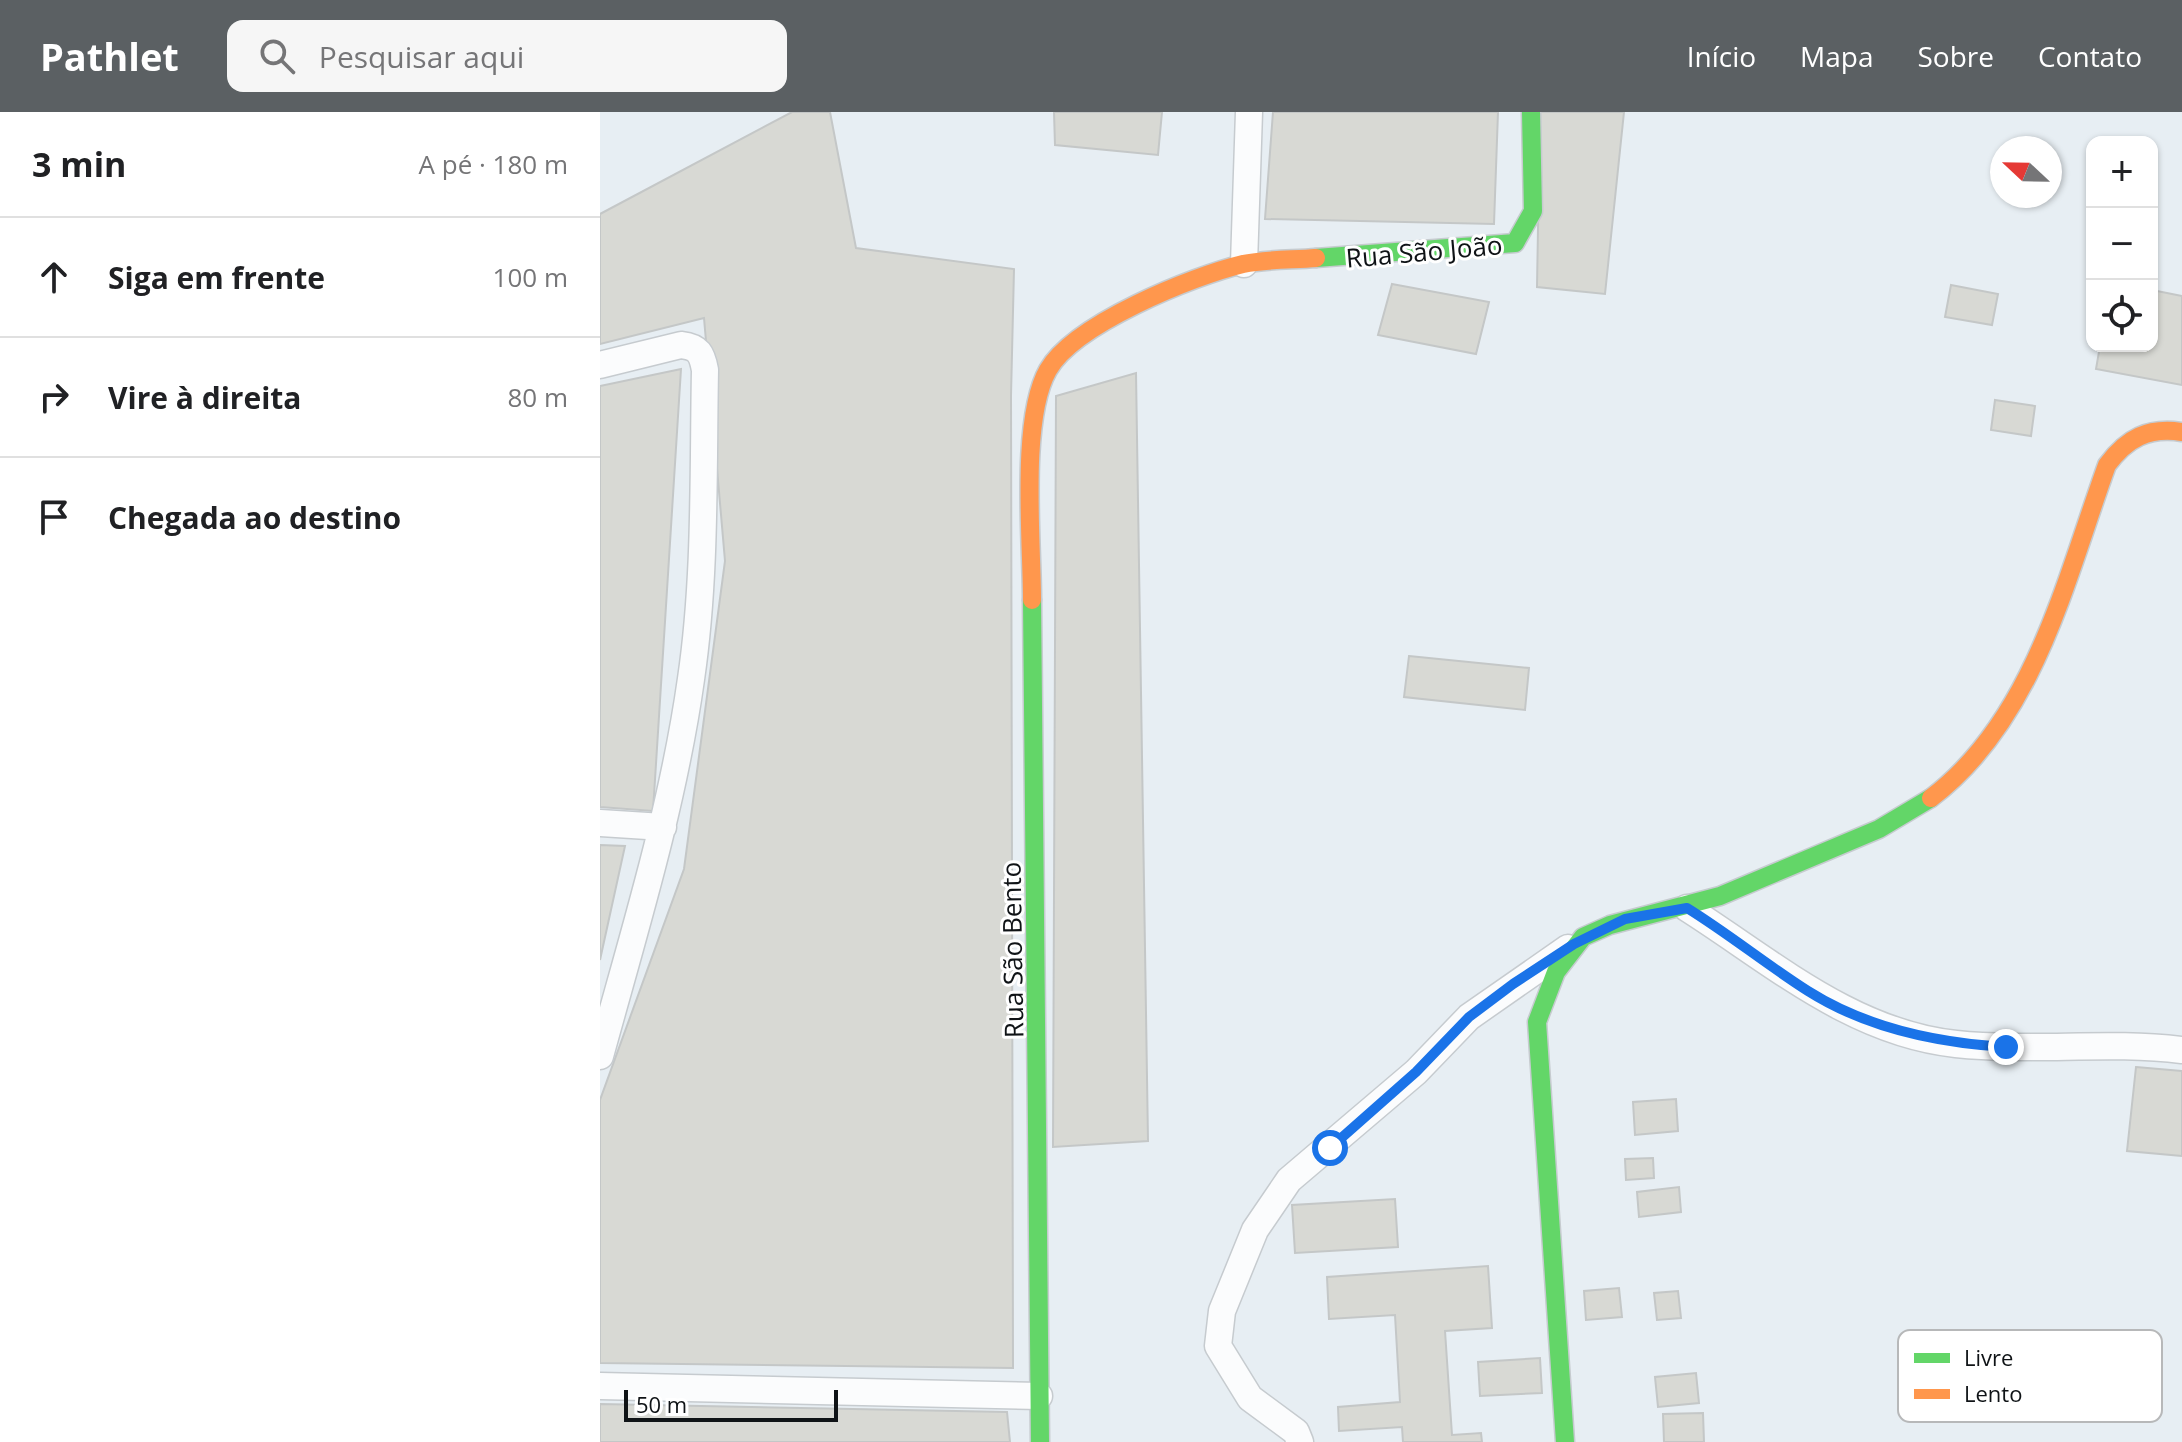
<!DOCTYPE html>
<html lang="pt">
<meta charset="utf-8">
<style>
:root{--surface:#fff;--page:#f6f6f6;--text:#202124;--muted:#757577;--line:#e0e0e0;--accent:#5b6063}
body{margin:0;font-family:"Open Sans",sans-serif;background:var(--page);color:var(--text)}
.controls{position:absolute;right:24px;top:24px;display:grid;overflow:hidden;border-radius:16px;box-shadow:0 2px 6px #0004}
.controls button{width:72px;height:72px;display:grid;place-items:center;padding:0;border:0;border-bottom:2px solid var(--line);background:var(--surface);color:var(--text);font:40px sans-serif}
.compass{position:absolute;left:1390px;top:24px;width:72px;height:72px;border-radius:50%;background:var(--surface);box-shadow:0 2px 6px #0004;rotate:292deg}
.scale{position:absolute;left:24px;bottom:20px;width:214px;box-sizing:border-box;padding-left:8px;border:4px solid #0f1316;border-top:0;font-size:22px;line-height:28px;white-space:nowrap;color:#0f1316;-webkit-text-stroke:6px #fff;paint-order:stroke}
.stop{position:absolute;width:24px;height:24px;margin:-18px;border:6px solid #1a73e8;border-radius:50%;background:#fff}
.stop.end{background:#1a73e8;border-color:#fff;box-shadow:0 2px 8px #0008}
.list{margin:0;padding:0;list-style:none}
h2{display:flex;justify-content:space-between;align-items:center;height:104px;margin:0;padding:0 32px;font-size:34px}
h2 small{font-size:26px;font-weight:400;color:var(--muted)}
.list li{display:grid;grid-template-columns:52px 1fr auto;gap:24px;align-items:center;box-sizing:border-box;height:120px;padding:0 32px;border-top:2px solid var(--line)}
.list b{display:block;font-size:30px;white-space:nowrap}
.list em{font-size:26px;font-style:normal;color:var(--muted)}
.icon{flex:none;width:44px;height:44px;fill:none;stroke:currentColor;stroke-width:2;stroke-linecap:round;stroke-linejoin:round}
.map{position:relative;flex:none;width:1582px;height:1330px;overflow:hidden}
header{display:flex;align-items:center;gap:48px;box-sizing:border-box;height:112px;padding:0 40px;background:var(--accent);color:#fff}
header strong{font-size:38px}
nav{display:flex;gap:44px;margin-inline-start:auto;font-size:28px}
.search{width:560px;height:72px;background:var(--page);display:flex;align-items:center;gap:20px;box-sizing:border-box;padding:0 28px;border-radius:16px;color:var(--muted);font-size:30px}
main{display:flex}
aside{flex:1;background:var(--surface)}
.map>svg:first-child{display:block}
.building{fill:#d8d9d4;stroke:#c4c7c7;stroke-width:2}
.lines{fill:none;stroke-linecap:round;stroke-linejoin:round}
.street-casing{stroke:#c6cbcf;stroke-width:29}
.fast-casing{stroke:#c6cbcf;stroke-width:21}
.slow-casing{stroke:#c6cbcf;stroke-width:21}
.street{stroke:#fbfcfd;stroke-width:26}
.fast{stroke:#63d668;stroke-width:18}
.slow{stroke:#ff974d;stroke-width:18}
.route{stroke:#1a73e8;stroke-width:10}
.labels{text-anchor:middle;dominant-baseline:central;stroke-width:6;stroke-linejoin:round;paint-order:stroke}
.street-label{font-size:26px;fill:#0f1316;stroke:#fff}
.key{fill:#fff;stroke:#b7b8b9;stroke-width:2}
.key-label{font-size:22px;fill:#0f1316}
</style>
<header>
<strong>Pathlet</strong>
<div class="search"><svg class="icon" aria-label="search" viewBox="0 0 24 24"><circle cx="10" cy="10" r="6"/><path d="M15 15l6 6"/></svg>Pesquisar aqui</div>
<nav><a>Início</a><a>Mapa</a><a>Sobre</a><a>Contato</a></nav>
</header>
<main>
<aside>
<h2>3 min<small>A pé · 180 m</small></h2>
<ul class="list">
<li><svg class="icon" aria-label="ahead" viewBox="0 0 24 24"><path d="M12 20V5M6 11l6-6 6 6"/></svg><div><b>Siga em frente</b></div><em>100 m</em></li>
<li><svg class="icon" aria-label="right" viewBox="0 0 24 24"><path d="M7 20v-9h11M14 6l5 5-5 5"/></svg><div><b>Vire à direita</b></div><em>80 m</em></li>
<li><svg class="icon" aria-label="arrive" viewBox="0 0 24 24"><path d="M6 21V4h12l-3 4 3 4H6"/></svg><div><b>Chegada ao destino</b></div></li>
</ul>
</aside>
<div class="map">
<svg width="1582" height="1330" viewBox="0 0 1582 1330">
<rect width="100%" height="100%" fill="#e7eef3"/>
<path class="building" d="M192 0H230L256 136 414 157 411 284 413 1256 0 1251V988L84 757 125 449 104 206 0 232V102Z
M454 0H562L558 43 455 33Z
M673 0H898L894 112 665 107Z
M940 0H1024L1005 182 937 175Z
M792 172 889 190 876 242 778 223Z
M1351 173 1398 182 1392 213 1345 205Z
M1552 178 1582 184V273L1496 257 1500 234H1552Z
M81 257 53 699 0 695V274Z
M536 261 548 1029 453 1035 456 284Z
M1395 288 1435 294 1431 324 1391 318Z
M809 544 929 556 925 598 804 585Z
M0 733 25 734 0 848Z
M1536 955 1582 959V1044L1527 1039Z
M1076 987 1078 1019 1035 1023 1033 990Z
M1053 1046 1054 1066 1026 1068 1025 1047Z
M1079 1075 1081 1100 1039 1105 1037 1080Z
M795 1087 798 1135 695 1141 692 1093Z
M888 1154 892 1216 845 1219 852 1323 881 1321 882 1330H803L802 1315 739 1319 738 1295 800 1290 795 1203 729 1207 727 1165Z
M1019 1176 1022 1205 986 1208 984 1179Z
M1078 1179 1081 1206 1057 1208 1054 1181Z
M940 1246 942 1281 880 1284 878 1250Z
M1096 1261 1099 1291 1058 1295 1055 1265Z
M0 1292 407 1300 410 1330H0Z
M1103 1301 1104 1330H1064L1063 1302Z"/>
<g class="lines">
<defs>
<path id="street" d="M644 152 649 0
M0 253 81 233C99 235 102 242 105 258 103 361 106 465 91 567 73 695 34 820 0 944
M0 711 63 715
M1087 796C1172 850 1252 921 1356 932 1431 940 1508 929 1582 938
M0 1274 439 1284
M700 1330 696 1320 650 1286 618 1234 622 1199 655 1118 689 1068 816 960 869 905 968 836"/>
<path id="fast" d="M716 146 915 131 933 99 931 0
M432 488 440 1330
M965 1330 937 910 956 860 983 825 1010 813 1120 784 1279 717 1331 686"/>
<path id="slow" d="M432 488C432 430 420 307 448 258 474 212 593 164 643 152 666 147 693 148 716 146
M1331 686C1434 608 1465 469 1507 353 1527 326 1548 315 1582 320"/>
</defs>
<use href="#street" class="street-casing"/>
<use href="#fast" class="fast-casing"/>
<use href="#slow" class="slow-casing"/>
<use href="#street" class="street"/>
<use href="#fast" class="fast"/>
<use href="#slow" class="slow"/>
</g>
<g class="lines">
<path class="route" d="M730 1036 816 960 869 905 913 872 974 832 1025 807 1087 796C1129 822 1167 853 1208 879 1268 917 1338 931 1406 935"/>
</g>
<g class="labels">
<g class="street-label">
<text transform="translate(824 139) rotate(-5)">Rua São João</text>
<text transform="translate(412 838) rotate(-91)">Rua São Bento</text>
</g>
</g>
<rect x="1298" y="1218" width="264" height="92" rx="12" class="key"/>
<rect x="1314" y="1241" width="36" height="10" fill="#63d668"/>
<rect x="1314" y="1277" width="36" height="10" fill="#ff974d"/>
<g class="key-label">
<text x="1364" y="1254">Livre</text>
<text x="1364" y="1290">Lento</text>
</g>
</svg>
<div class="controls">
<button>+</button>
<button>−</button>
<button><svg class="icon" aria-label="locate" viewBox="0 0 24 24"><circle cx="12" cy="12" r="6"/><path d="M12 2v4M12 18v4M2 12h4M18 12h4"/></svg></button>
</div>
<svg class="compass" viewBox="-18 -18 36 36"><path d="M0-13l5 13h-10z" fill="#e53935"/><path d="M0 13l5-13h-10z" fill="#757577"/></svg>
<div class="scale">50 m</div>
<div class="stop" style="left:730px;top:1036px"></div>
<div class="stop end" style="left:1406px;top:935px"></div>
</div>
</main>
